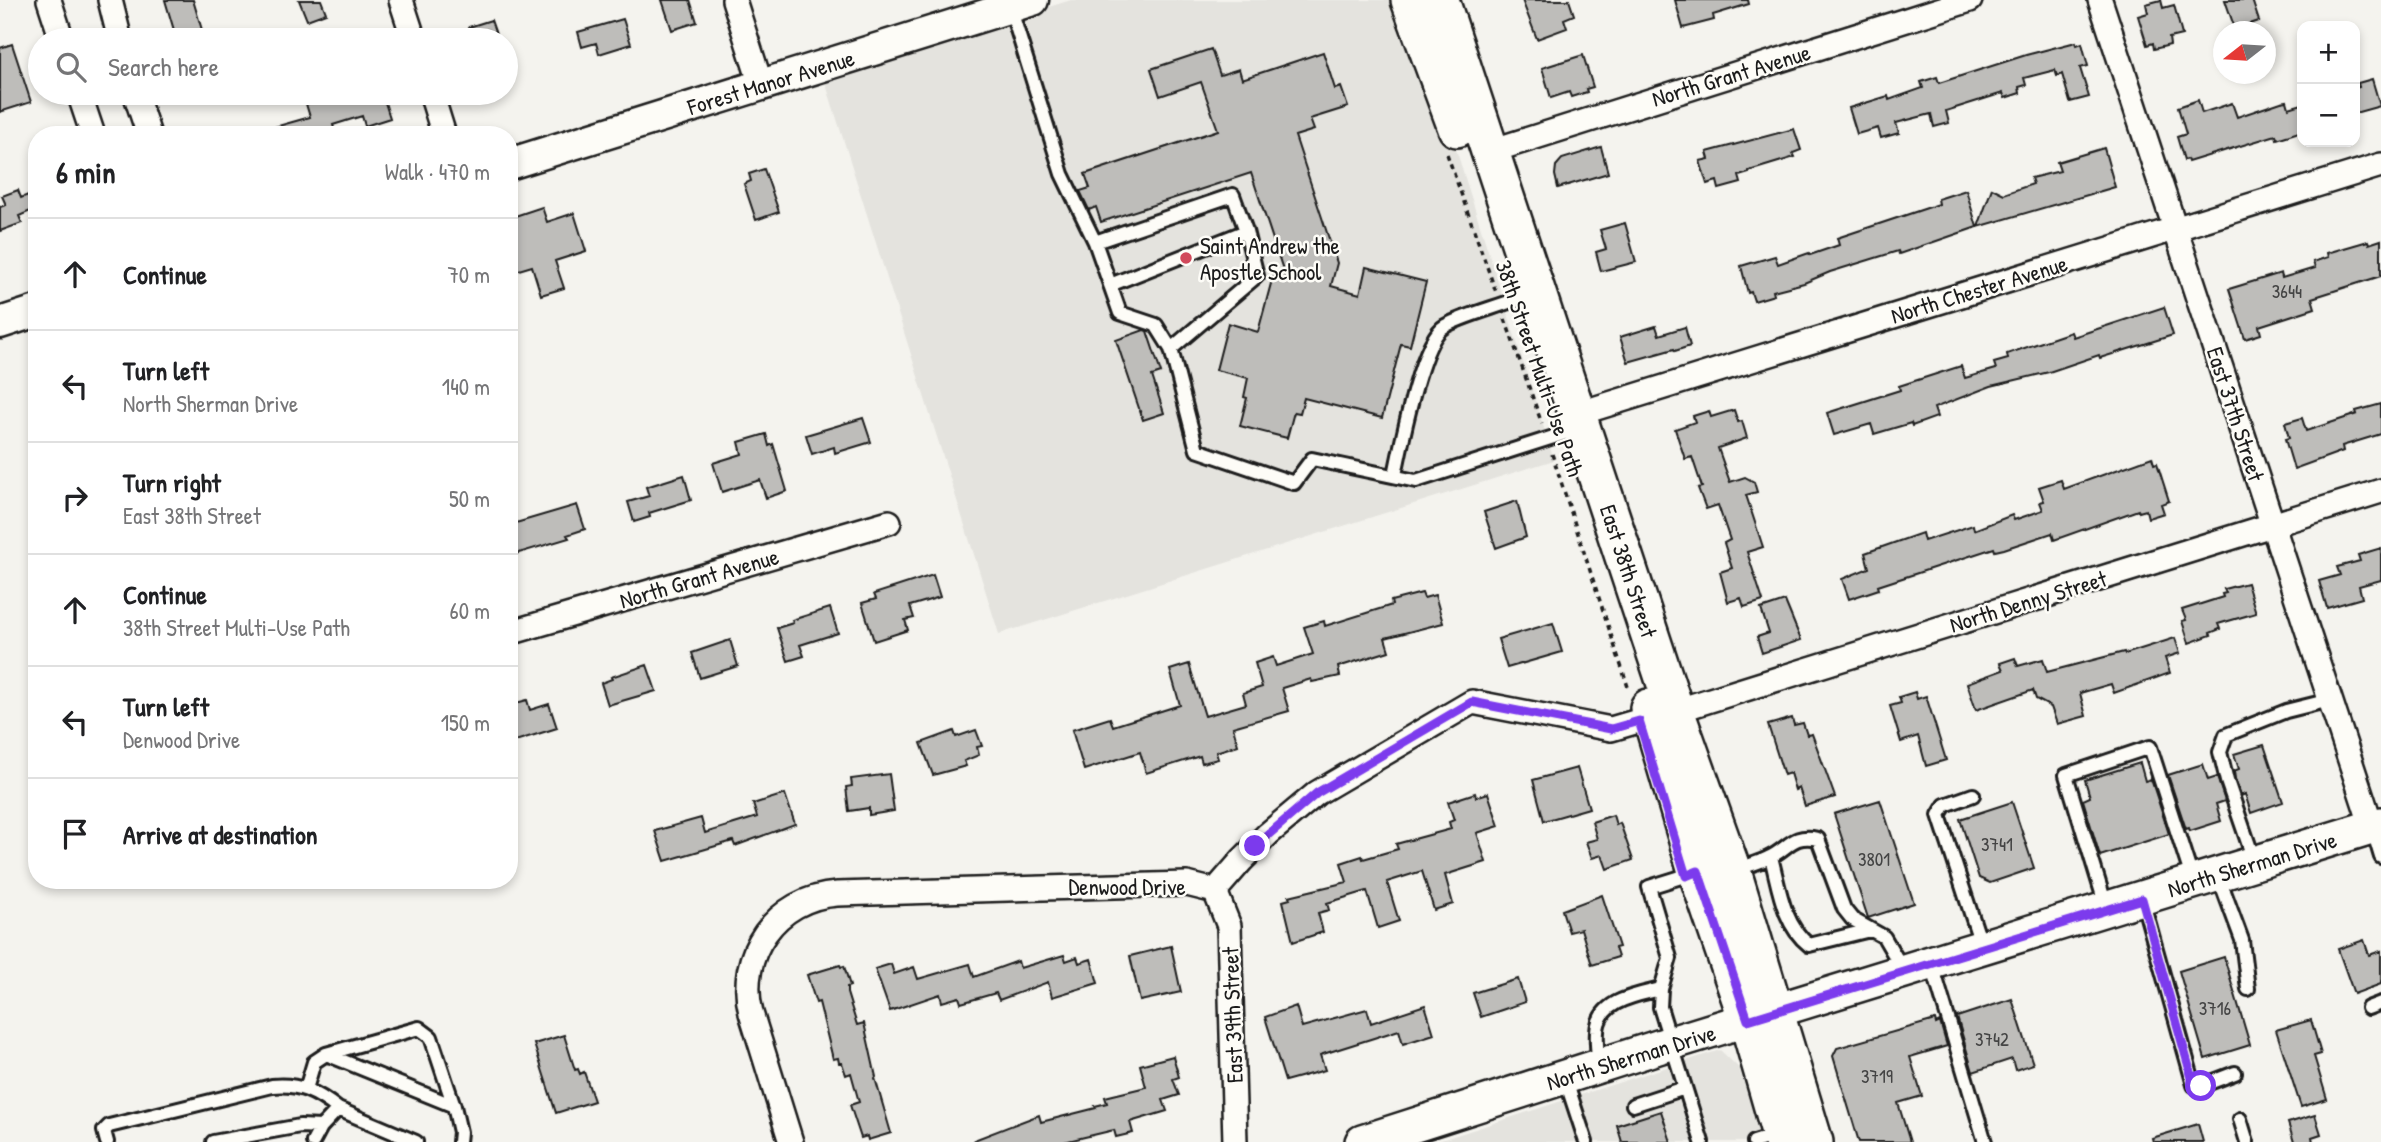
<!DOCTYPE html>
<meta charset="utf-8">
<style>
:root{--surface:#fff;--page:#f6f6f6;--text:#202124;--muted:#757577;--line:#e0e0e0}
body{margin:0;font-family:"Patrick Hand",sans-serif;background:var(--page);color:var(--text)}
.controls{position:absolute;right:21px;top:21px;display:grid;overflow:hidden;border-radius:14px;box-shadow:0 4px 10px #0003}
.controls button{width:63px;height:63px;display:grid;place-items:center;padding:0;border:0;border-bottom:2px solid var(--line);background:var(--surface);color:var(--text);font:35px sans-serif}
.compass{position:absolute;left:2213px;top:21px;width:63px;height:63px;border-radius:50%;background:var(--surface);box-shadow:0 4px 10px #0003;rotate:253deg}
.stop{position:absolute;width:21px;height:21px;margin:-16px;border:5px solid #7c3aed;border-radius:50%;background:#fff}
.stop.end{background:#7c3aed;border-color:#fff;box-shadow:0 2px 7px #0008}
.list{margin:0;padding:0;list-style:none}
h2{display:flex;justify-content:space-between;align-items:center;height:91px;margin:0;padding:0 28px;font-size:30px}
h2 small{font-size:23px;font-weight:400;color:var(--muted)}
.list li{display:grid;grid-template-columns:46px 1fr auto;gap:21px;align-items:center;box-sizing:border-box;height:112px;padding:0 28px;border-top:2px solid var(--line)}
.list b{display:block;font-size:26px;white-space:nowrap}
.list p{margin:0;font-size:23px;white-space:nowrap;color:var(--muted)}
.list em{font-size:23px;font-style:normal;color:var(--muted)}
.icon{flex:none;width:38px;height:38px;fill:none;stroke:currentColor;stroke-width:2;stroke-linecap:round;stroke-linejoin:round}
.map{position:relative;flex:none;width:2381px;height:1142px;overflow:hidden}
.search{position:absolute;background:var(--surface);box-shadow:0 4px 10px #0003;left:28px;top:28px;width:490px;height:77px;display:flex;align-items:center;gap:18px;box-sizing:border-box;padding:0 24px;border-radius:38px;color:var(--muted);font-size:26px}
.panel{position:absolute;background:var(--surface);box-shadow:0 4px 10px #0003;left:28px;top:126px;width:490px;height:763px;border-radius:28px}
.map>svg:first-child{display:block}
.built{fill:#e4e3de}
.building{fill:#bebdba;stroke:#1c1c1c;stroke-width:2}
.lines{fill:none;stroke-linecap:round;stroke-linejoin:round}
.service-casing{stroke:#1c1c1c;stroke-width:18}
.minor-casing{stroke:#1c1c1c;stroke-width:28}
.tertiary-casing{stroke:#1c1c1c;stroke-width:35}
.secondary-casing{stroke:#1c1c1c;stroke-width:38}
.primary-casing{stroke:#1c1c1c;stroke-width:42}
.path{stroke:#1c1c1c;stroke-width:3.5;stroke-dasharray:5 5;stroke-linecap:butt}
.service{stroke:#fdfcf7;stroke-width:12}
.minor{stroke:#fdfcf7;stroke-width:23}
.tertiary{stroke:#fdfcf7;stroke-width:30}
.secondary{stroke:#fdfcf7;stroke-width:33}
.primary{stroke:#fdfcf7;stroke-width:37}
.route{stroke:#7c3aed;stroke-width:9}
.poi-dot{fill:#d1495b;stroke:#fdfcf7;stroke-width:2.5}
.labels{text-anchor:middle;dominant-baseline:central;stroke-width:5;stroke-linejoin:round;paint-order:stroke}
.number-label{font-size:19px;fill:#444}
.street-label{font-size:23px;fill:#1c1c1c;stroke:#fdfcf7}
.poi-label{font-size:23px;fill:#1c1c1c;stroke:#fdfcf7;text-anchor:start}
</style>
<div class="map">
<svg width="2381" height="1142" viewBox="0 0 2381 1142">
<rect width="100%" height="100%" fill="#f4f3ee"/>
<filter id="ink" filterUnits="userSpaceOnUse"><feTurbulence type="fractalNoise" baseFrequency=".0143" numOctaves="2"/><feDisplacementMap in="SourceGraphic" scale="14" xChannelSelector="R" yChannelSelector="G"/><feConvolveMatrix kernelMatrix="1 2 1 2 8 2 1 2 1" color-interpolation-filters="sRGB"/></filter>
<g filter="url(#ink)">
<path class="built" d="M1071 0H1409L1554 460 999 634 824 78Z
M1720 1050 1739 1068 1763 1142H1435Z"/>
<path class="building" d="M165 0H193L205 40H179L178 36 176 37Z
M299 0H321L326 13 307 20Z
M662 0H690L697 22 672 30Z
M1522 0H1569L1574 15 1564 19 1567 28 1537 39Z
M1675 0H1748L1749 4 1713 15 1714 20 1683 28Z
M2161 0 2163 8 2174 5 2182 35 2169 38 2170 45 2154 49 2153 43 2147 45 2138 16 2148 13 2146 4Z
M2225 0H2252L2259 21 2235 29Z
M623 19 631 44 599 54 596 43 582 47 578 32Z
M491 20 498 40H473L469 27Z
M2076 42 2077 45 2082 43 2088 66 2080 68 2089 97 2070 102 2062 74 2057 76 2055 70 2024 78 2026 85 2019 87 2020 93 2005 98 2003 93 1946 111 1949 123 1934 127 1931 114 1896 123 1899 133 1881 138 1878 128 1857 134 1849 108 1888 96 1889 100 1923 88 1921 82 1937 77 1939 83 2026 55Z
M12 44 31 102 0 112V48Z
M1211 49 1220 75 1239 69 1242 79 1323 52 1335 89 1341 87 1348 107 1310 119 1314 130 1295 136 1337 263 1331 286 1360 294 1366 267 1426 282 1410 346 1401 344 1382 418 1304 398 1300 413 1294 412 1287 438 1240 426 1247 398 1244 397 1248 378 1216 370 1228 323 1258 332 1273 276 1286 279 1251 173 1101 222 1096 207 1089 210 1080 191 1090 188 1085 174 1218 130 1201 82 1160 96 1151 69Z
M1583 55 1593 87 1586 89 1587 92 1571 97 1569 92 1551 98 1542 68Z
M2372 79 2380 106 2355 113V88L2359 87 2358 83Z
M344 93H382L390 118 365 126 362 116 333 125 336 135H264V130L310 117 306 104Z
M2198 100 2202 113 2232 103 2237 117 2281 102 2287 101 2289 108 2302 104V131L2277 139 2276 135 2188 162 2187 159 2184 160 2177 137 2186 134 2178 107Z
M1794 129 1801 150 1793 153 1795 157 1749 171V173L1739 176 1741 183 1719 189 1717 181 1707 184 1700 161 1709 159 1707 152Z
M1601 147 1608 173 1558 188 1555 175 1556 166 1562 159Z
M2104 148 2115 187 1978 227 1992 188 2004 194 2033 184 2031 178 2060 171 2057 162Z
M764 169 779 212 756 220 744 184 751 181 749 174Z
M18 190 21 198 28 195 33 210 19 216 22 223 0 231V207L6 205 2 196Z
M1966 190 1977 227 1899 254 1898 251 1830 272 1804 283 1773 291 1774 295 1754 301 1751 292 1748 293 1741 266 1775 256 1778 264 1809 253 1810 255 1839 245 1837 238 1939 204 1938 199Z
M542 207 547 222 574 213 586 251 555 261 564 288 541 295 532 266 509 273V218Z
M1625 223 1636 262 1601 271 1596 252 1606 249 1600 230Z
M2381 240V276L2312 298 2315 308 2259 326 2261 334 2245 339 2229 289 2281 273 2282 278 2315 268 2313 262 2328 257 2327 253 2368 241 2369 244Z
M2164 307 2173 335 2100 358 2099 355 2049 372 1991 386 1934 408 1937 417 1912 426 1911 423 1874 434 1871 424 1834 435 1827 413 1900 390 1899 386 1961 366 1965 378 1996 369 1994 363 2008 359 2007 354 2071 332 2073 337Z
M1656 326 1659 335 1685 327 1690 346 1675 351 1674 349 1628 362 1620 337Z
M1144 330 1147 331 1161 373 1152 376 1164 413 1143 420 1116 340Z
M2381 404V434L2342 446 2343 451 2294 469 2285 439 2289 438 2285 423 2302 418 2306 431 2357 414 2356 411Z
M1734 410 1738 422 1742 421 1747 438 1718 448 1730 482 1745 477 1754 482 1757 492 1746 495 1763 547 1747 552 1763 601 1744 607 1741 598 1728 602 1720 572 1732 568 1724 543 1730 540 1718 505 1706 509 1698 488 1702 487 1692 457 1685 459 1675 429 1695 422 1693 416 1709 411 1711 417Z
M863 418 871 442 835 453 834 447 812 454 806 435Z
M766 434 769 446 773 444 787 491 766 498 760 480 722 492 713 463 742 454 739 442Z
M2152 457 2154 464 2157 463 2169 501 2161 504 2164 513 2148 518 2146 510 2139 512 2138 510 2054 540 2052 533 2004 549 1995 551 1994 548 1878 586 1879 589 1849 599 1842 579 1869 568 1865 553 1922 533 1924 541 1973 525 1974 530 2012 515 2014 520 2043 510 2040 502 2044 501 2039 487 2061 480 2064 489Z
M684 475 691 500 649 513 650 517 634 522 628 502 649 496 646 487Z
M1517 501 1526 537 1496 548 1484 512Z
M577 505 585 529 567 535 569 538 509 556V525Z
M2381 548V580L2359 586 2362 598 2327 608 2319 581 2340 575 2337 567 2360 561 2358 555Z
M933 575 940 597 910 606 914 618 905 620 908 630 874 641 862 603 876 599 874 594Z
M2247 583 2256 613 2218 624 2220 629 2210 633 2211 635 2189 643 2182 621 2186 620 2182 610 2223 597 2222 594 2226 593 2224 589Z
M1422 593 1424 598 1435 595 1443 623 1385 638 1389 651 1338 667 1340 676 1312 682 1311 679 1282 688 1289 711 1233 727 1238 745 1216 752 1218 759 1202 763 1200 756 1146 773 1140 752 1084 770 1072 730 1110 718 1113 726 1180 705 1170 670 1189 664 1205 716 1246 704 1243 693 1262 687 1255 663 1273 657 1276 666 1313 654 1304 627 1324 621 1325 626 1392 605 1391 601Z
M1785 601 1801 640 1762 653 1757 637 1769 633 1761 609Z
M830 608 838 633 800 645 804 656 788 661 777 628 793 623 792 620Z
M1553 623 1562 652 1507 668 1498 639Z
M2175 638 2180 653 2165 658 2170 673 2114 693 2111 684 2080 693 2086 716 2057 724 2051 707 2036 699 2033 690 1976 710 1967 683 2003 670 2000 663 2015 658 2018 666 2043 659 2047 672 2124 652 2125 654Z
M730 640 738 666 700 678 692 653Z
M647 665 656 691 608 705 601 683 612 679 611 677Z
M1915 692 1917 699 1926 696 1946 760 1926 766 1918 736 1901 742 1890 706 1901 703 1899 697Z
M527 700 530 710 549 704 557 728 509 743V705Z
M1792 718 1794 725 1803 723 1807 735 1812 734 1835 797 1805 806 1799 788 1795 790 1790 773 1784 775 1768 725Z
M976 730 982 746 977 747 979 755 964 761 966 766 933 775 921 743 954 731 956 737Z
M2264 745 2283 802 2251 813 2245 794 2241 796 2235 779 2234 771 2239 769 2234 754Z
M2140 763 2145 781 2151 779 2169 834 2100 856 2083 800 2090 797 2085 780Z
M2203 764 2208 780 2217 777 2225 801 2216 804 2221 821 2190 831 2189 828 2186 829 2168 775Z
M1577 768 1589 808 1544 821 1533 780Z
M889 774 894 811 869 815V808L849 811 846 787 852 786 851 779Z
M1475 793 1476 797 1488 793 1499 826 1477 833 1486 862 1445 875 1453 904 1434 910 1422 871 1387 882 1399 921 1378 928 1367 891 1327 903 1329 910 1318 913 1323 932 1293 942 1283 901 1290 899 1289 896 1347 882 1341 863 1362 856 1363 859 1398 849 1396 844 1451 829 1449 822 1454 820 1448 802Z
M785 794 795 824 735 846 733 841 665 861 655 831 701 818 705 833 757 817 753 804Z
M1880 800 1914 903 1868 918 1834 814Z
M2012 802 2034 868 1990 883 1979 878 1960 819Z
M1613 815 1616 825 1620 823 1633 860 1607 869 1602 855 1592 858 1586 842 1597 839 1592 822Z
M1602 895 1619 947 1615 948 1618 957 1592 965 1581 929 1569 932 1562 910Z
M2364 940 2369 955 2381 951V984L2354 994 2338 949Z
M1171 946 1181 992 1140 1001 1130 956Z
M1064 955 1066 961 1077 957 1079 963 1091 959 1098 983 1052 997 1048 982 999 1000 996 993 961 1003 959 997 942 1002 940 994 890 1011 875 969 891 964 894 974 914 967 918 979 970 964 974 977 1018 961 1020 968Z
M2224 957 2250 1045 2205 1059 2179 971Z
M840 965 841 967 844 966 850 986 847 987V993L857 1025 864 1023 876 1077 875 1078 891 1133 868 1140 867 1136 861 1138 850 1105 859 1102 851 1073 846 1075 842 1063H839L838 1058 833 1059 819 1002 816 1003 807 975Z
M1518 979 1525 1002 1481 1017 1473 993Z
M2012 999 2033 1064 2015 1070 2012 1059 1973 1072 1957 1017Z
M1425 1005 1434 1034 1403 1044 1399 1030 1320 1055 1325 1070 1285 1081 1265 1017 1296 1006 1302 1027 1367 1009 1371 1023Z
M1935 1020 1936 1024 1940 1022 1947 1046 1910 1057 1922 1096 1898 1103 1910 1142H1859L1833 1056 1837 1048Z
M2311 1020 2321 1054 2314 1056 2327 1099 2301 1107 2276 1030Z
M564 1035 575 1070 578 1069 580 1074 584 1072 594 1101 556 1113 534 1044Z
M1173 1056 1179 1077 1173 1079 1179 1095 1163 1100 1167 1111 1130 1122 1133 1133 1116 1137 1114 1130 1064 1142H975L974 1140 1039 1115 1041 1122 1096 1108 1095 1106 1107 1103 1105 1097 1146 1087 1140 1065Z
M1661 1111 1671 1142H1622L1617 1125Z
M2315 1115 2321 1134 2312 1137 2313 1142H2294L2288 1123Z
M2198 1124 2203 1142H2153L2152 1138Z"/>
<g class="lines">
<defs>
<path id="service" d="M1010 7 1062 174 1095 242 1120 313 1156 325 1171 349 1197 450 1294 483 1312 459 1416 481 1563 434
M1095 242 1233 195 1246 231
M1110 285 1246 231 1257 276 1171 349
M1395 475C1401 446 1421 339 1445 326 1462 316 1497 307 1517 299
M1973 795 1945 805 1939 815 1982 947
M2372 827 2381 857
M1771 857C1779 887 1783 925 1809 945L1870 930
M2255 863 2227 781 2220 752 2226 735 2286 711 2330 700
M1736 869C1747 866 1758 863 1768 858 1789 849 1791 833 1818 839L1844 909 1852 919 1884 937 1902 968
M1694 873 1649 887 1670 958 1661 989 1660 1007 1702 1142
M2218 875 2242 940 2248 989
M2142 899 2194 1085 2201 1086 2235 1073
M2106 906 2066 775 2150 747 2193 881
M1932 965 1985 1142
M2368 1008 2381 1003
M326 1054 419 1028 431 1037 454 1106
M1599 1066C1598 1055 1596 1043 1597 1032 1598 1000 1637 995 1661 989
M1565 1078 1586 1142
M306 1089 314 1062 326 1054 454 1106 460 1132 459 1142
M1633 1105 1685 1088
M2240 1119 2247 1142
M107 1142 104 1131 109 1126 272 1086C298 1083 317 1092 338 1109
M213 1142 300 1126 321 1127
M313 1142 321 1127 338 1109 416 1142
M1754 1142 1776 1135"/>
<path id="minor" d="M49 0 62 40
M110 0 120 40
M401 0 414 40
M734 0 761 85
M2100 0 2372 827
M79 93 93 135
M135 93 149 135
M431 93 444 135
M1491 151 1970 0
M1577 414 2381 165
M509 633 889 522
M1675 711 2381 491
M1215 891 1242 860 1268 834 1317 793 1472 702 1611 729 1652 717
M1215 891 1229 926 1235 1142
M791 1142 751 1013C736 955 776 898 837 894L1187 884 1215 891"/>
<path id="tertiary" d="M509 164 1033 0
M0 323 37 311"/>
<path id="secondary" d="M1362 1142 1658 1047 2381 824"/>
<path id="primary" d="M1410 0 1457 128
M1440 0 1675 711 1732 871 1814 1142
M1649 708 1697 871 1748 1020 1783 1142"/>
</defs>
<use href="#service" class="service-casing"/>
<use href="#minor" class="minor-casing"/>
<use href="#tertiary" class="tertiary-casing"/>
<use href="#secondary" class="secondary-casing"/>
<use href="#primary" class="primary-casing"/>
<path class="path" d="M1447 154 1496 292
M1505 319 1542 424
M1552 454 1629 690"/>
<use href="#service" class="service"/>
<use href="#minor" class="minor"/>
<use href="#tertiary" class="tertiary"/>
<use href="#secondary" class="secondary"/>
<use href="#primary" class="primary"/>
</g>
</g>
<g class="lines" filter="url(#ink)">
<path class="route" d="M1255 846 1317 793 1472 702 1611 729 1639 721 1686 876 1698 871 1748 1020 2142 899 2194 1085 2201 1086"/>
</g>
<circle class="poi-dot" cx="1186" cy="258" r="7"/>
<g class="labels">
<g class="number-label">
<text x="2287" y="291">3644</text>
<text x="1997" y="844">3741</text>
<text x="1874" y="859">3801</text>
<text x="2215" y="1008">3716</text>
<text x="1992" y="1039">3742</text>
<text x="1877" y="1076">3719</text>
</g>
<g class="street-label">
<text transform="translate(1731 75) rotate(-17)">North Grant Avenue</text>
<text transform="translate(771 82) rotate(-17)">Forest Manor Avenue</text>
<text transform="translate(1979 289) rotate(-17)">North Chester Avenue</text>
<text transform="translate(1540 368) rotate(71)">38th Street Multi-Use Path</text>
<text transform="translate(2236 414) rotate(72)">East 37th Street</text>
<text transform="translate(1629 571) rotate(72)">East 38th Street</text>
<text transform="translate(699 578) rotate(-16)">North Grant Avenue</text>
<text transform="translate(2028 601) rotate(-17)">North Denny Street</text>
<text transform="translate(2252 864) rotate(-17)">North Sherman Drive</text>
<text x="1127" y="886">Denwood Drive</text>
<text transform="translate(1232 1015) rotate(-92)">East 39th Street</text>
<text transform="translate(1631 1057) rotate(-17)">North Sherman Drive</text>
</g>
<g class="poi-label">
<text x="1200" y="245">Saint Andrew the<tspan x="1200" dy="26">Apostle School</tspan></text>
</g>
</g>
</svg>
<div class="controls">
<button>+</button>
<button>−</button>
</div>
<svg class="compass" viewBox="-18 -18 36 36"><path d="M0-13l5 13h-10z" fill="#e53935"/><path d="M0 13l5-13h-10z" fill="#757577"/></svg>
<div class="stop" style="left:2201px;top:1086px"></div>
<div class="stop end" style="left:1255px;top:846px"></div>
<div class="search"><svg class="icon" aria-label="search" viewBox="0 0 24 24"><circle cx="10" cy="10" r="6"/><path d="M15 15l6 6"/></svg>Search here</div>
<section class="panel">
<h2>6 min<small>Walk · 470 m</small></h2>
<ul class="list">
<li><svg class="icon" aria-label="ahead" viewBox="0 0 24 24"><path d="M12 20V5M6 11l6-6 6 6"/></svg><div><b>Continue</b></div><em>70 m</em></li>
<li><svg class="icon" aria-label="left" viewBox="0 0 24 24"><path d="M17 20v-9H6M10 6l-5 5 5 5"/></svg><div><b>Turn left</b><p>North Sherman Drive</p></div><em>140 m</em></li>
<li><svg class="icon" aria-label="right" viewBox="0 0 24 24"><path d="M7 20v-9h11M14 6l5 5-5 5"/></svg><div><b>Turn right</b><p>East 38th Street</p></div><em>50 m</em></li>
<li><svg class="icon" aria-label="ahead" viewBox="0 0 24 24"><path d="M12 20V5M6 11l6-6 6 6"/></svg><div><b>Continue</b><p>38th Street Multi-Use Path</p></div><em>60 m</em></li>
<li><svg class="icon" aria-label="left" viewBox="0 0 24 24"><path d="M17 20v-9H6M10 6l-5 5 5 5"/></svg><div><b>Turn left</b><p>Denwood Drive</p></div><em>150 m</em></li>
<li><svg class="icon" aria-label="arrive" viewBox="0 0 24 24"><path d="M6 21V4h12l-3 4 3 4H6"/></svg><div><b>Arrive at destination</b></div></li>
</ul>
</section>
</div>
